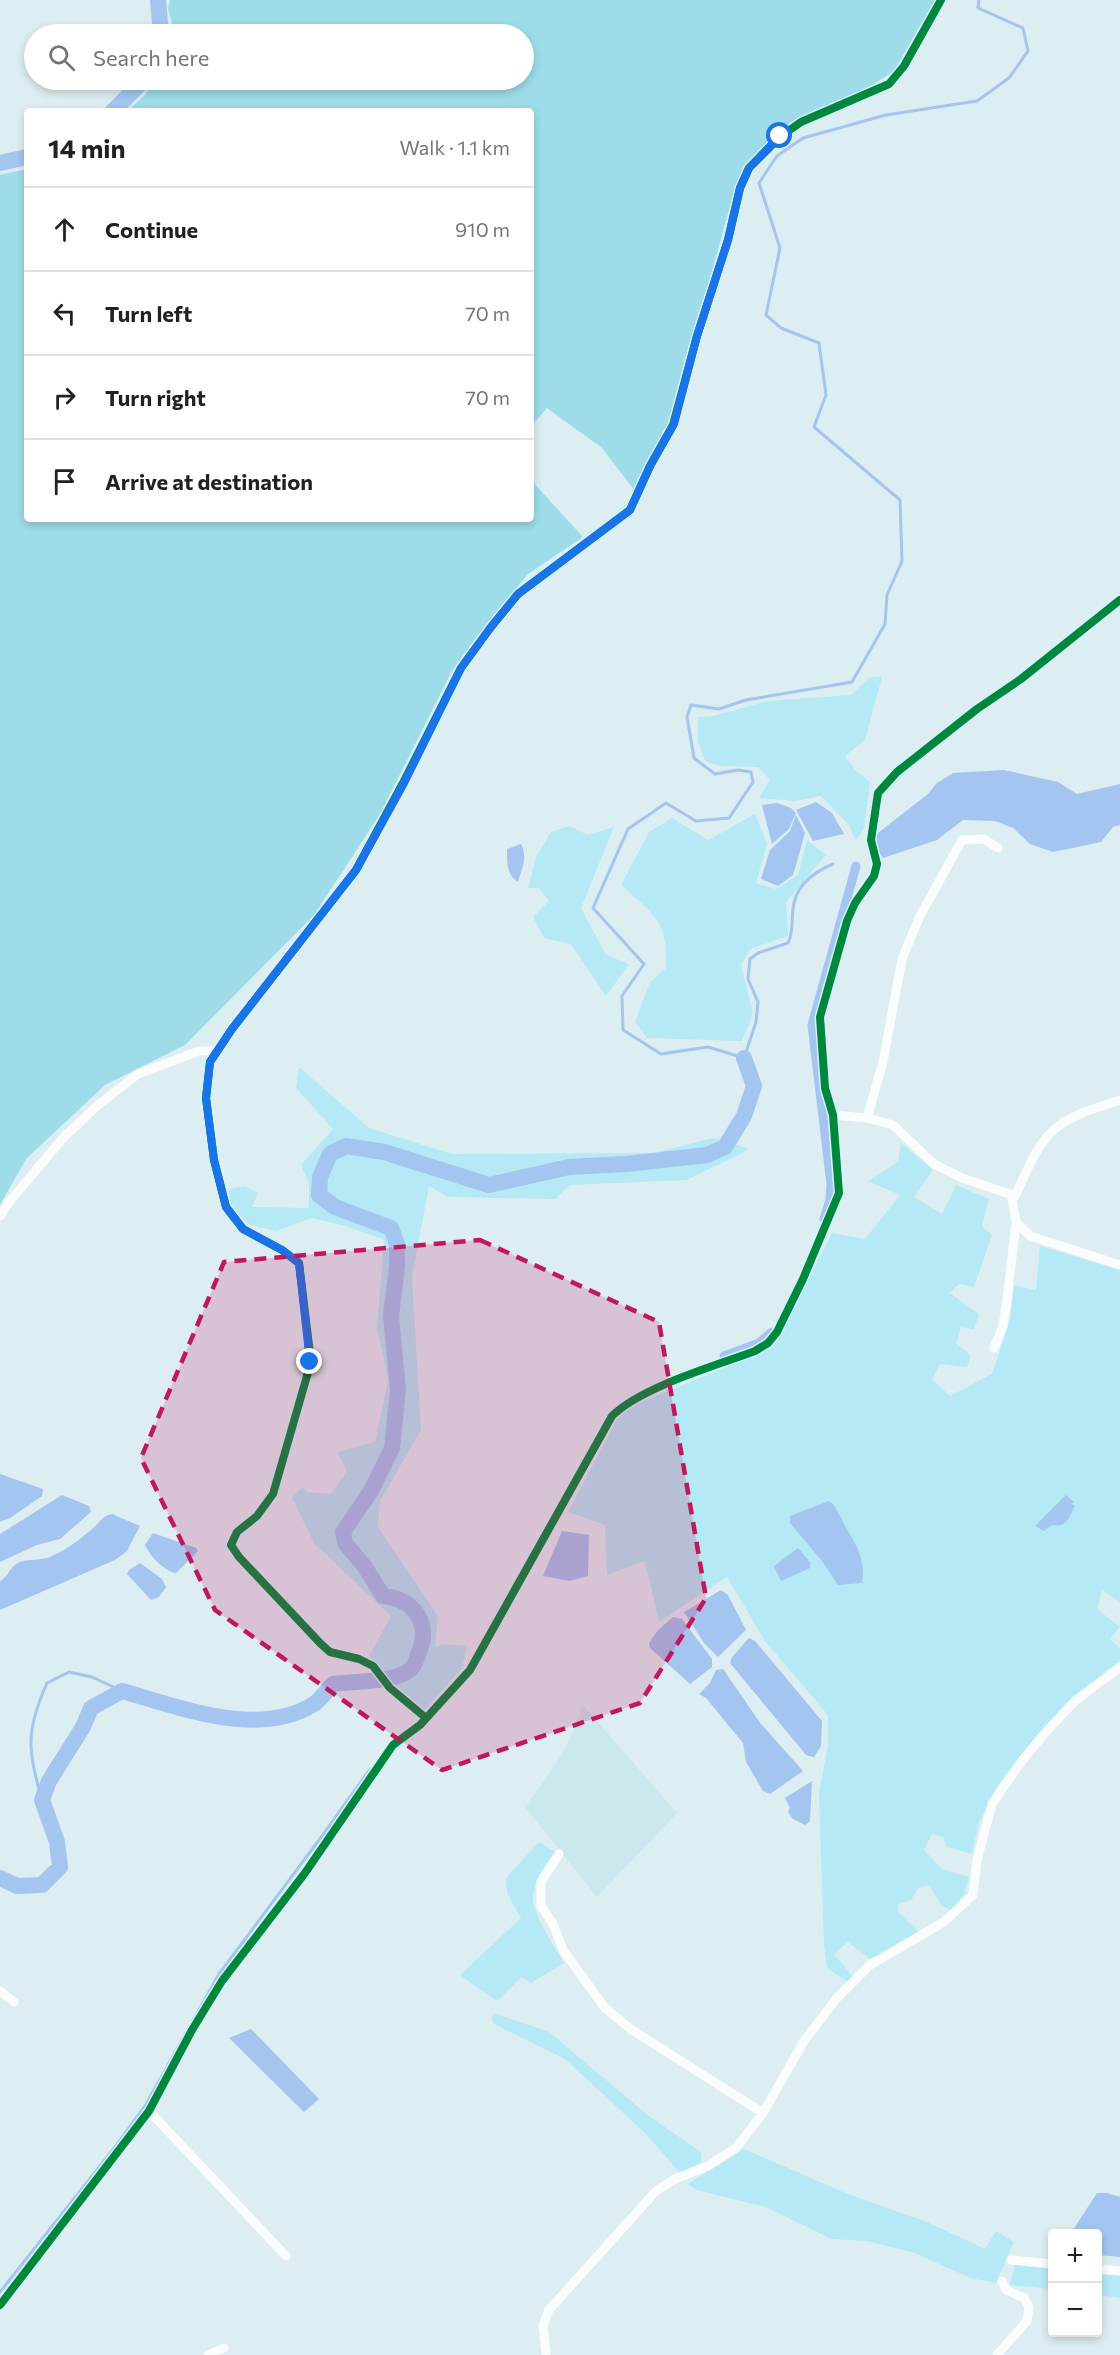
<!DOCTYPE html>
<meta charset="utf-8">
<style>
:root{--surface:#fff;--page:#f2f2f2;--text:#202124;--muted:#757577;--line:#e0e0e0}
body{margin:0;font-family:Commissioner,sans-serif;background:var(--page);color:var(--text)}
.controls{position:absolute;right:18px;bottom:18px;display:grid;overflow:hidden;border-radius:6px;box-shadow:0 3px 9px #0003}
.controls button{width:54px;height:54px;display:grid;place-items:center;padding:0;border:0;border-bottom:2px solid var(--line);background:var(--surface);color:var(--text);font:30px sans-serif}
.stop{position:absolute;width:18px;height:18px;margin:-14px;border:4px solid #1a73e8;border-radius:50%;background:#fff}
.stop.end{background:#1a73e8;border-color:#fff;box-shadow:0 2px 6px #0008}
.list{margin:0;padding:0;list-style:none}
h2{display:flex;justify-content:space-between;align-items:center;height:78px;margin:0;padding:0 24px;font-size:26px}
h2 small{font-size:20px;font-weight:400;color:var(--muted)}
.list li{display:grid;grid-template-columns:39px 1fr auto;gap:18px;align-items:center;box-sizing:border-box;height:84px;padding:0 24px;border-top:2px solid var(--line)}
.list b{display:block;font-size:22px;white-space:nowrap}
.list em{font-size:20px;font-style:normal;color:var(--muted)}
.icon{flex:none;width:33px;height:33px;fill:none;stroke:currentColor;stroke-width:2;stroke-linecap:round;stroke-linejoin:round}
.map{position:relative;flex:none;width:1120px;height:2355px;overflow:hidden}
.search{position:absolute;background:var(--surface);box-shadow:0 3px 9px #0003;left:24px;top:24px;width:510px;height:66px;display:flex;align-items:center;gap:15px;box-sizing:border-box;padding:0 21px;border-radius:33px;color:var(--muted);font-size:22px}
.panel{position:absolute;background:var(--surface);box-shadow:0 3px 9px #0003;left:24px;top:108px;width:510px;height:414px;border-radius:6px}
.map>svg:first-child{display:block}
.built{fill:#cbe8ef}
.green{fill:#b5e9f5}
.forest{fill:#9edce9}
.water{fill:#a3c5ef}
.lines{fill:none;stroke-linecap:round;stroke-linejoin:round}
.stream{stroke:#a3c5ef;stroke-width:3}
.canal{stroke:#a3c5ef;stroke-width:9}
.river{stroke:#a3c5ef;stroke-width:16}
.minor{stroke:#fafcfd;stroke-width:9}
.cycleway-casing{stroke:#d5f3fa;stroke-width:11}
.cycleway{stroke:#00873e;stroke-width:8}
.route{stroke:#1a73e8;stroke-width:8}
.marked{fill:#c2185b;fill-opacity:0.2;stroke:#c2185b;stroke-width:4.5;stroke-dasharray:12 8;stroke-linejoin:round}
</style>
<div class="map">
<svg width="1120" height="2355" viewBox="0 0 1120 2355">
<rect width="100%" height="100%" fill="#ddeef2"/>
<path class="built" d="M583 1705 677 1813 597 1897 525 1807 551 1771 569 1741Z"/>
<path class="green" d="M870 677H882L865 740 845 756 855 770 870 782 864 828 856 840 848 824 821 796 795 801 759 798 770 780 758 767 720 766 705 761 698 741V717L713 716 768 701 851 695Z
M755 814 767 844 756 883 776 889 798 875 807 840 826 855 786 902 788 936 750 949 741 965 753 1013 742 1041 647 1038 635 1022 650 982 666 968C668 920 654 915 621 885L649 832 672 818 708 840Z
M569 826 588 835 614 827 581 908 606 955 629 964 606 996 571 944 544 938 533 917 549 901 539 888H528L536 857 551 832Z
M299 1067 369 1128 452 1154 653 1153 713 1138 750 1149 687 1180 570 1185 555 1199 448 1197 429 1186 412 1277 421 1430 380 1501 378 1527 438 1616 435 1647 443 1644 467 1646 462 1668 424 1711 404 1693 369 1656 391 1616 314 1543 292 1498 302 1487 307 1492 331 1494 347 1471 337 1452 375 1442 388 1380 377 1327 384 1240 346 1226 312 1218 276 1231 249 1225 228 1203 229 1189 245 1186 258 1193 252 1207 309 1208V1184L301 1165 333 1129 296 1088Z
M901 1143 933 1170 914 1197 942 1214 956 1185 989 1199 982 1226 992 1235 974 1287 959 1284 950 1293 979 1314 974 1330 961 1327 956 1343 971 1356 967 1367 940 1364 932 1379 950 1396 992 1374 1010 1320 1014 1285 1036 1290 1040 1246 1120 1270V1602L1102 1590 1097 1609 1120 1627 1110 1639 1120 1648V1661L1066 1704 1037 1736 998 1785 979 1822 972 1854 947 1847 943 1837 932 1834 924 1850 942 1869 969 1877 964 1895 951 1910 942 1906 929 1885 918 1888 911 1900 898 1904V1911L919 1932 884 1954 870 1959 848 1942 834 1954 853 1977 848 1982 827 1968 824 1945 819 1793 828 1746V1715L765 1641 727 1577 659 1622 645 1561 607 1575 605 1525 568 1512 622 1410 774 1347 832 1233 865 1239 900 1195 868 1181 898 1162Z
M539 1842 555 1852C545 1866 533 1881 533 1899 532 1912 556 1950 564 1963L531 1983 522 1977 497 2001 460 1975 521 1918 507 1893 506 1878Z
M494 2013 549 2032 649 2116 701 2152 702 2162 680 2173 645 2133 565 2059 494 2024 492 2019Z
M744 2149 848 2194 927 2222 985 2249 996 2231 1014 2242 996 2283 970 2278 915 2253 866 2241 831 2239 766 2207 697 2190 688 2184Z
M1015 2264 1052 2269V2289L1010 2285Z
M1098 2274 1120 2276V2298L1098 2295Z"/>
<path class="forest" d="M170 0H935L894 71 871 86 790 125 771 139 751 160 735 188 670 423 635 491 602 448 547 408 531 427V111H127L144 96 155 80H524V34H175L168 8Z
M27 169V519H531V480L583 537 528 574 485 626 453 669 380 814 314 915 185 1045 105 1085 26 1159 0 1205V175Z"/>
<path class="water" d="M1004 770 1058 782 1077 794 1120 784V825L1113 827 1101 842 1053 852 1030 844 1013 828 995 821 963 820 937 840 883 858 878 852 875 838 878 833 928 794 937 783 953 773Z
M816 802 832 813 844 834 813 841 796 810Z
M777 803 791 808 796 813 789 829 772 844 762 805Z
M796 815 805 833 793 875 778 886 761 879 770 850 790 831Z
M521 844C528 859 522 867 518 882 506 874 507 862 507 849Z
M0 1474 43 1489 42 1496 10 1518 0 1522Z
M62 1495 89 1506 91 1512 60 1539 37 1545 0 1562V1534Z
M1066 1495 1074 1502 1072 1504 1075 1506C1069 1517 1067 1528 1052 1525L1044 1531 1035 1526Z
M829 1501C836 1506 836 1509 840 1516 851 1539 867 1555 862 1583L838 1585 822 1561 790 1523V1516Z
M112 1514 140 1526 127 1551 115 1560 0 1610V1581C8 1577 9 1569 16 1564 25 1558 37 1561 47 1558 62 1553 79 1540 91 1530 99 1524 102 1515 112 1514Z
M562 1531 589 1535 588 1576 569 1581 543 1576Z
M153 1533 196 1548 198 1551 176 1573C165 1572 150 1556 145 1545Z
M798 1548 810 1562V1568L781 1581 774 1566Z
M140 1563 162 1579 166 1587 159 1597 151 1600 127 1574 129 1570Z
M721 1590 728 1595 746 1630 718 1657 704 1643 684 1612Z
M673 1617 682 1619 712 1659V1667L690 1684 650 1648 649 1643 658 1630Z
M749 1638 755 1641 822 1721 821 1746 814 1757 806 1755 730 1663 732 1657Z
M723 1669 761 1724 803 1771 770 1794 763 1791 746 1762 743 1743 706 1698 699 1694 710 1683 716 1670Z
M812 1781 810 1821 805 1825 793 1819 788 1812 790 1808 785 1798Z
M251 2029 319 2099 304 2112 229 2038Z
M1097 2193H1107L1120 2197V2257L1098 2255V2234L1071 2233Z"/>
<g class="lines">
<path class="stream" d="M833 864C814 872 795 886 793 909 791 921 794 930 788 943L758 953 750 959 748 979 758 1002 756 1022 744 1058 708 1047 661 1054 623 1030 622 996 644 964 593 908 628 829 666 803 696 821 729 818 753 782 751 772 738 770 715 774 694 758 687 717 691 705 719 709 746 700 852 682 885 624 887 595 902 561 900 500 814 427 826 395 819 343 781 328 766 315 780 248 759 183 777 156 803 138 886 115 977 101 1009 78 1028 51 1023 28 978 8 979 0
M42 1800C28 1750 25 1732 47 1683L69 1672 92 1677 122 1691
M0 2292 115 2147 145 2106 219 1974 322 1836 370 1769"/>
<path class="canal" d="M824 1219 830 1200 831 1184 812 1025 856 866
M724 1356 759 1343 772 1332"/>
<path class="river" d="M158 0 161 34
M113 111 144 80
M0 163 27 157
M0 1878 17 1886 42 1885 60 1867 57 1842 42 1800 49 1781 83 1727 91 1708 122 1691C180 1707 258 1739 314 1704 321 1699 327 1690 333 1684 353 1681 396 1683 411 1669 415 1666 417 1657 419 1652 431 1623 414 1599 383 1596L365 1567 345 1543 343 1532 371 1491 392 1448 398 1389 391 1317 397 1265V1244L391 1228 335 1207 319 1195 320 1177 330 1154 346 1146 384 1152 489 1185 569 1167 626 1164 707 1155 725 1147 744 1116 754 1086 744 1058"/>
<path class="minor" d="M833 1115 867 1118 893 1125 934 1164 962 1178 1015 1196C1026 1174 1036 1144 1056 1128 1073 1114 1099 1107 1120 1100
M867 1118 883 1062 902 959 920 916 962 840 984 839 998 848
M0 1216 10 1201 64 1137 98 1105 138 1074 199 1051H217
M1016 1222 1030 1236 1120 1265
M994 1348 1003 1326 1007 1300 1016 1222 1012 1200 1015 1196
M426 1718 390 1688 373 1666 359 1659 330 1652 321 1644 239 1557 231 1545 237 1532 257 1516 273 1494 311 1362 299 1263 282 1250 243 1229 226 1207 214 1160 206 1098 210 1062 232 1029 356 870 403 783 461 668 491 627 518 594 630 510 650 466 673 425 697 336 728 240 740 188 749 168 780 137 801 122 889 84 904 66 941 0
M559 1854 541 1882V1906L553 1924 563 1950 605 2008 632 2030 763 2113
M0 1991 14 2002
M149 2111 286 2256
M1011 2260 1052 2264
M1098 2269 1120 2271
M0 2305 149 2111 192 2030 222 1981 305 1873 393 1745 420 1725 470 1670 612 1416C641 1387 715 1366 755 1351L768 1343 777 1332 803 1279 839 1193 833 1115 825 1088 820 1017 847 921 855 903 874 876 877 864 871 840 878 793 897 772 977 709 1021 679 1120 600
M208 2355 224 2348
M546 2355 543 2325 549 2310 656 2191 675 2179 708 2166 736 2148 763 2113 804 2041 837 1998 870 1965 944 1922 973 1895 977 1860 992 1804 1018 1766 1044 1734 1075 1701 1120 1667
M997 2355 1027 2321 1029 2307 1024 2298 1006 2290 1002 2281"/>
<defs>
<path id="cycleway" d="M426 1718 390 1688 373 1666 359 1659 330 1652 321 1644 239 1557 231 1545 237 1532 257 1516 273 1494 311 1362 299 1263 282 1250 243 1229 226 1207 214 1160 206 1098 210 1062 232 1029 356 870 403 783 461 668 491 627 518 594 630 510 650 466 673 425 697 336 728 240 740 188 749 168 780 137 801 122 889 84 904 66 941 0
M0 2305 149 2111 192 2030 222 1981 305 1873 393 1745 420 1725 470 1670 612 1416C641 1387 715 1366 755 1351L768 1343 777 1332 803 1279 839 1193 833 1115 825 1088 820 1017 847 921 855 903 874 876 877 864 871 840 878 793 897 772 977 709 1021 679 1120 600"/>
</defs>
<use href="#cycleway" class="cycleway-casing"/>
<use href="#cycleway" class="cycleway"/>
</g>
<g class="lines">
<path class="route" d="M310 1362 299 1263 282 1250 243 1229 226 1207 214 1160 206 1098 210 1062 232 1029 356 870 404 783 461 668 491 627 518 594 630 510 650 466 674 424 697 336 728 240 740 188 749 168 780 136"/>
</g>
<path class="marked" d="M480 1240 659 1322 706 1598 640 1703 442 1770 215 1610 141 1458 224 1262Z"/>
</svg>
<div class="controls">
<button>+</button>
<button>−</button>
</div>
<div class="stop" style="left:780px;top:136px"></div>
<div class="stop end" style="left:310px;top:1362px"></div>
<div class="search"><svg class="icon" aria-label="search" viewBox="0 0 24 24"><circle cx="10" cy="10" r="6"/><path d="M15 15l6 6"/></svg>Search here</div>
<section class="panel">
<h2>14 min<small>Walk · 1.1 km</small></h2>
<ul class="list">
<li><svg class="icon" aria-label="ahead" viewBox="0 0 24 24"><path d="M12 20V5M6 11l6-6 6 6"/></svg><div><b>Continue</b></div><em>910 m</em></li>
<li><svg class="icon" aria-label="left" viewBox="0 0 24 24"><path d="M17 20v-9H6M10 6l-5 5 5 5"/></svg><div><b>Turn left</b></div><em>70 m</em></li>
<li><svg class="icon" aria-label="right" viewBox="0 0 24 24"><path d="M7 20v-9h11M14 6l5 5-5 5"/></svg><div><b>Turn right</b></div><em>70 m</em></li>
<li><svg class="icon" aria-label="arrive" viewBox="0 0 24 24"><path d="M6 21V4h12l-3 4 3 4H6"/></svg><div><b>Arrive at destination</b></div></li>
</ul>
</section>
</div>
